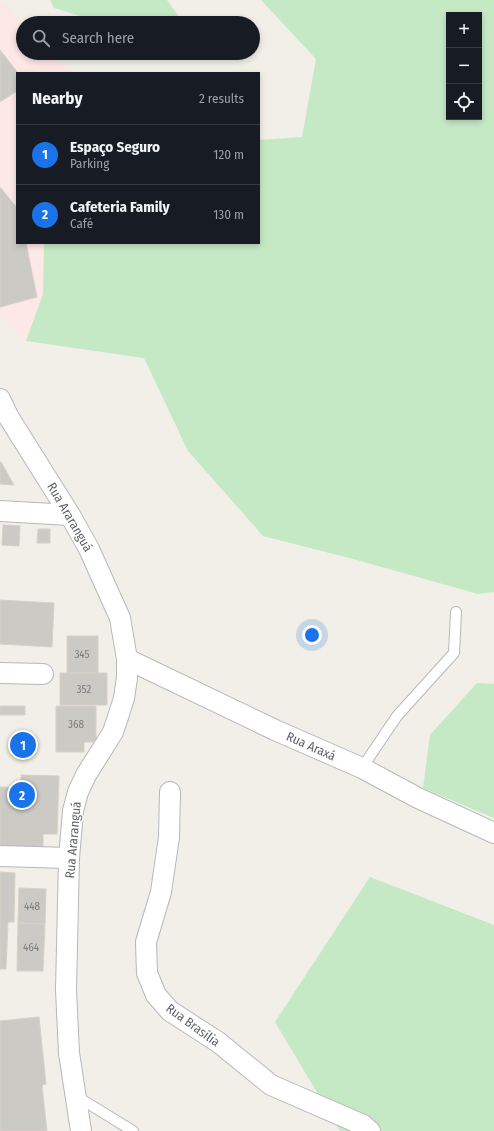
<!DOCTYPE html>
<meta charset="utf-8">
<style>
:root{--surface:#171b24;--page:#242831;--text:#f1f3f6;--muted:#9ea1a6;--line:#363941;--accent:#1a73e8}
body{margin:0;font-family:"Fira Sans Condensed",sans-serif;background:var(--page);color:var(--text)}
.controls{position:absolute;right:12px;top:12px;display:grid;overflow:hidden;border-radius:0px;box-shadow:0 2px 6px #0003}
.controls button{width:36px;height:36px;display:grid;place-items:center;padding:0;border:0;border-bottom:1px solid var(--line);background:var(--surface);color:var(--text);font:20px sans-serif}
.you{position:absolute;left:312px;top:635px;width:14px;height:14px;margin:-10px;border:3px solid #fff;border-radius:50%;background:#1a73e8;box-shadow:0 0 0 6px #1a73e833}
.badge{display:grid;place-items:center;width:26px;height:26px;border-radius:50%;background:var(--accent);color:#fff;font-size:13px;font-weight:700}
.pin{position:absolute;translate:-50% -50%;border:2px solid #fff;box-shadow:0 1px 4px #0006}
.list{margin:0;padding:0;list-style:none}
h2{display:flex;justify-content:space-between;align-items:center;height:52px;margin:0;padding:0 16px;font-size:17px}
h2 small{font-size:13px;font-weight:400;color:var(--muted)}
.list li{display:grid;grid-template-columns:26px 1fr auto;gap:12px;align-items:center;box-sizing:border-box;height:60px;padding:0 16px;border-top:1px solid var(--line)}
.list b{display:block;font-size:15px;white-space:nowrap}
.list p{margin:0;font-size:13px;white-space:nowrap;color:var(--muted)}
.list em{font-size:13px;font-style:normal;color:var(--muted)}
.icon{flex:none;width:22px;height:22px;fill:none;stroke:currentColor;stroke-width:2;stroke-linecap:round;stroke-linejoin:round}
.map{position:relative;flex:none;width:494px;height:1131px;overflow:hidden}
.search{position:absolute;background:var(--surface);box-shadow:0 2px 6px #0003;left:16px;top:16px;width:244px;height:44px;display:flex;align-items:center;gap:10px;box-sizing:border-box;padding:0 14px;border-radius:22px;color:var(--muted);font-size:15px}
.panel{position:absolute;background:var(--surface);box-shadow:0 2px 6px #0003;left:16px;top:72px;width:244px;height:172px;border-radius:0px}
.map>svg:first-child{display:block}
.medical{fill:#fce8e6}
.green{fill:#c5e8c5;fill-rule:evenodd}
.building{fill:#cccac5;stroke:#d6d1c6}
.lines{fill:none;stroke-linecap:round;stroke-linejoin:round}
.service-casing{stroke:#b5b8bc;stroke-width:12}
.minor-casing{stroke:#b5b8bc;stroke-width:22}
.service{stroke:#fff;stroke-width:10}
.minor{stroke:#fff;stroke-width:20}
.labels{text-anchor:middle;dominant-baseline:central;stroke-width:3;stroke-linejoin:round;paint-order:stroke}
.number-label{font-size:11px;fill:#7a7d7f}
.street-label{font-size:13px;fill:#5f6368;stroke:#fff}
</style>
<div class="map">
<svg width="494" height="1131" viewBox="0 0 494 1131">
<rect width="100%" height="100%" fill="#f1efe8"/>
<path class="medical" d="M0 0 23 24V53H52L72 73H17V243H44L43 294 26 341 0 316Z"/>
<path class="green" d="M50 0H167L180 18 174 23H103L54 8Z
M261 0H494V592L478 594 357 560 263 536 188 451 144 358 26 341 43 294 44 243H259V140L302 137 316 59ZM449 15H479V117H449Z
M477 683 494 684V818L423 788 430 735Z
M370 877 494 925V1131H340L275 1022Z"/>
<path class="building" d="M0 50 18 73H17V91L0 102Z
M0 187 17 208V243H26L37 297 0 307Z
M0 462H1L14 485 0 484Z
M3 525 20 526 19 546 2 545Z
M38 529H50V543H37Z
M0 600 54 603 52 647 0 644Z
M67 636H98V673H67Z
M60 673H107V705H60Z
M0 706H25V715H0Z
M56 706H96V742H84V752H56Z
M21 775 59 776 57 834H43V848L0 847V787L21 788Z
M0 872 15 873 14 922H8L6 969H0Z
M19 888 46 889 45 924 18 923Z
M18 923 45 924 43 971H17Z
M39 1017 46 1084 42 1085 47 1131H0V1021Z"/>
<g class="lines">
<defs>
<path id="service" d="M362 768 397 716 454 653 456 612
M76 1096 133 1131"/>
<path id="minor" d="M0 399 8 416 70 515 89 549 120 618 127 659V678L124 698 118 717 113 732 86 775 78 792 73 811 69 858 66 990 69 1053 81 1131
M0 511 70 515
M127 659 275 730 362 768 418 798 494 833
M0 673 43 674
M170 792 169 837 161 892 146 942 147 973 156 995 170 1011 218 1042 271 1085 363 1125 370 1131
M0 856 69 858"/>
</defs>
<use href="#service" class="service-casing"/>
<use href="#minor" class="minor-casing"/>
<use href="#service" class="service"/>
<use href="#minor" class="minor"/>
</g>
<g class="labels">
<g class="number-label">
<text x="82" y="654">345</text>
<text x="84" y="689">352</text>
<text x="76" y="724">368</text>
<text x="32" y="906">448</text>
<text x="31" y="947">464</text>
</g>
<g class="street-label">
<text transform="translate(70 517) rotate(60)">Rua Araranguá</text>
<text transform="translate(311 746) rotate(24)">Rua Araxá</text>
<text transform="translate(73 840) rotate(-85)">Rua Araranguá</text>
<text transform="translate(193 1025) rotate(36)">Rua Brasília</text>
</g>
</g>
</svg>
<div class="controls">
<button>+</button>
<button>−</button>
<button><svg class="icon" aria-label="locate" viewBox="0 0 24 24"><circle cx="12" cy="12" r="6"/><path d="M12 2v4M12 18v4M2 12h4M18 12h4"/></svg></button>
</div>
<div class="you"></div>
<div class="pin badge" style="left:23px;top:745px">1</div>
<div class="pin badge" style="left:22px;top:795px">2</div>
<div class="search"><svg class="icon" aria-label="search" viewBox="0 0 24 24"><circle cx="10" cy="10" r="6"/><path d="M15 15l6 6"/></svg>Search here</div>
<section class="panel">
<h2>Nearby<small>2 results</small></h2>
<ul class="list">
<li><span class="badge">1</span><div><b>Espaço Seguro</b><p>Parking</p></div><em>120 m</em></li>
<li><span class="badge">2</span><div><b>Cafeteria Family</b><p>Café</p></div><em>130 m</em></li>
</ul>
</section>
</div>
